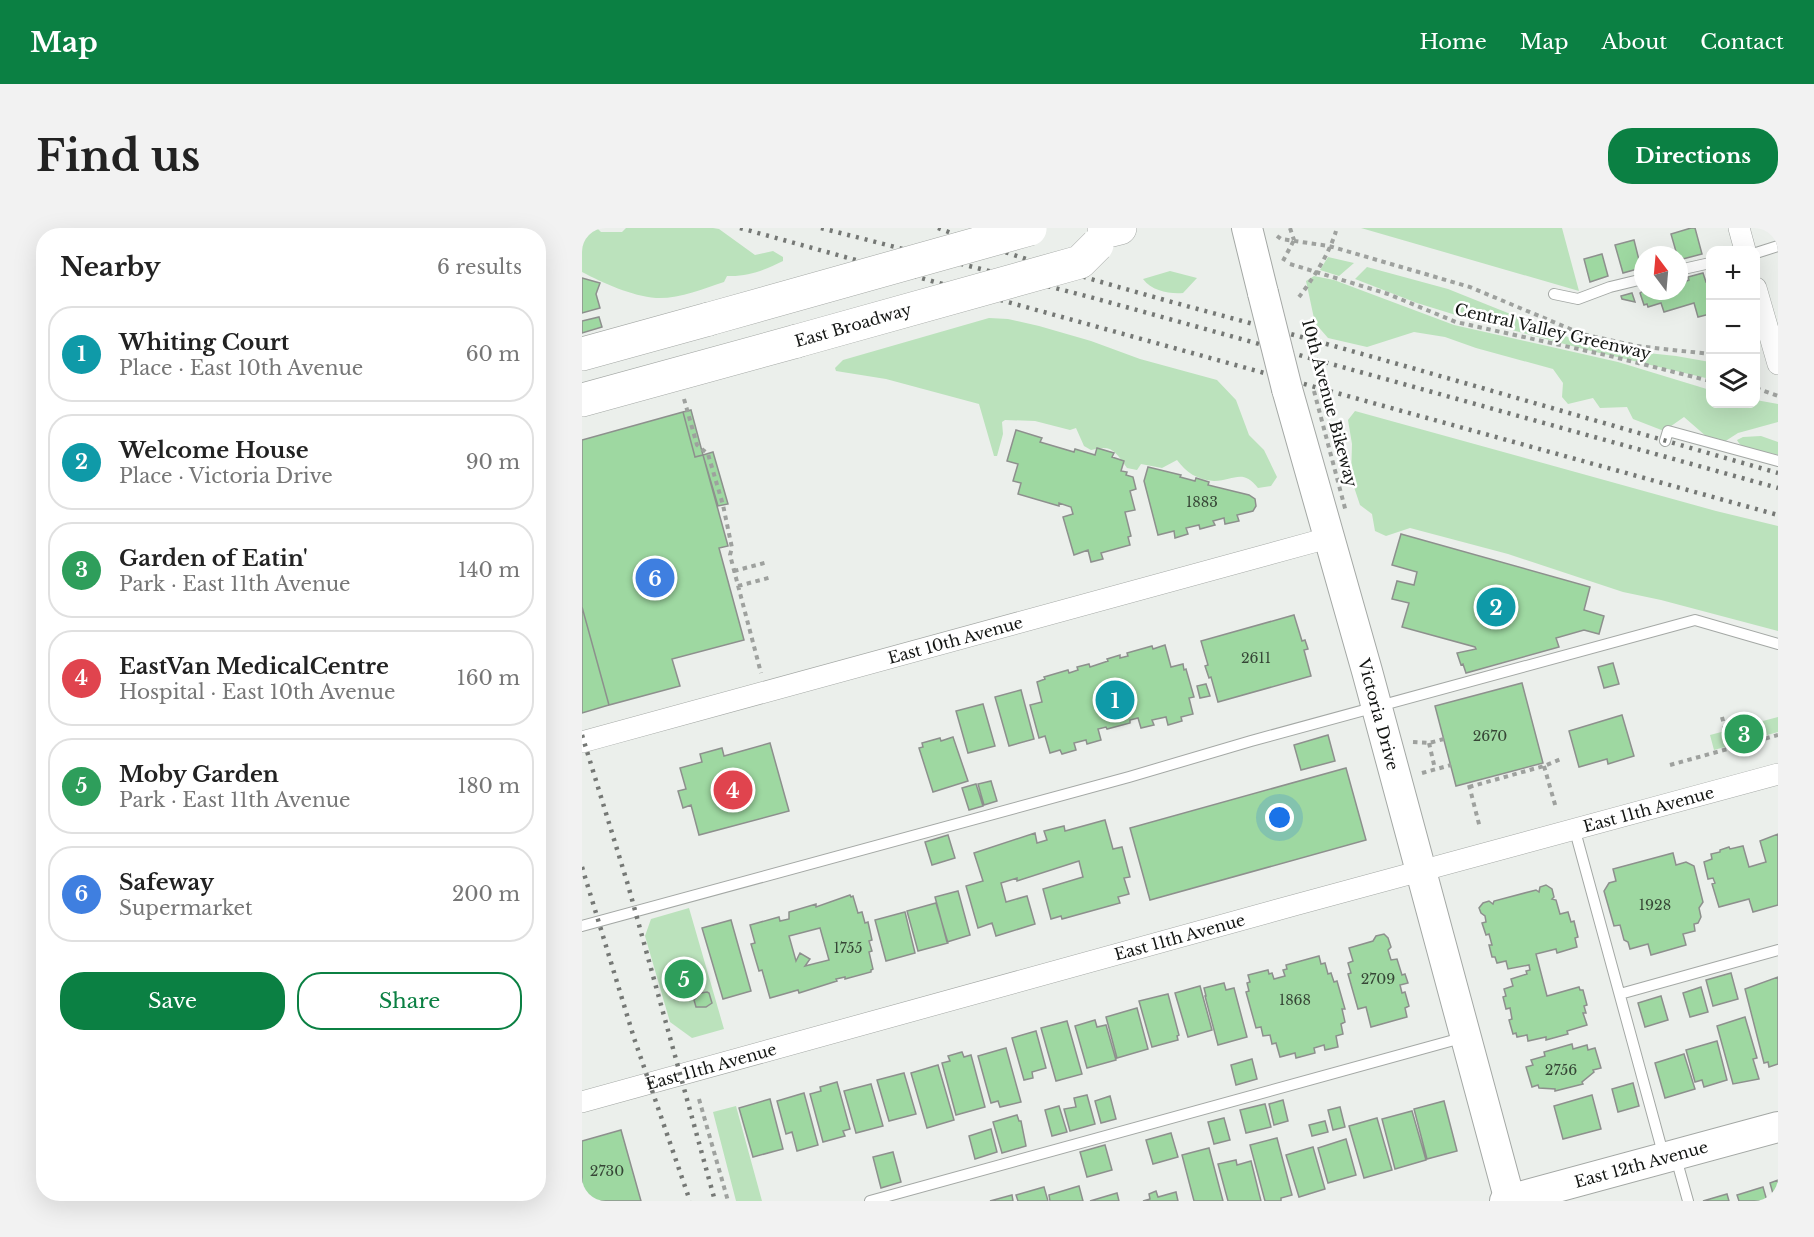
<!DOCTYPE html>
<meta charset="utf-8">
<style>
:root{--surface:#fff;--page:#f2f2f2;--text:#222;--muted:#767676;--line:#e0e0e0;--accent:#0b8043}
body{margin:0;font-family:"Libre Baskerville",serif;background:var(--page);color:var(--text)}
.controls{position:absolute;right:18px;top:18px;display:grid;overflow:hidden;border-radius:12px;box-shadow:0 6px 24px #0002}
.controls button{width:54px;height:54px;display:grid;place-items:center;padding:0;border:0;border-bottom:2px solid var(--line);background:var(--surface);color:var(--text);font:30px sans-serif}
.compass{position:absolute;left:1052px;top:18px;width:54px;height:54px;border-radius:50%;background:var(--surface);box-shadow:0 6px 24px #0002;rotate:344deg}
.you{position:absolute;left:698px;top:590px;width:21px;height:21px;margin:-15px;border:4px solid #fff;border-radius:50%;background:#1a73e8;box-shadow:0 0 0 9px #1a73e833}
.badge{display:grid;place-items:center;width:39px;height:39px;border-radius:50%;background:var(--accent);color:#fff;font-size:20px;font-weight:700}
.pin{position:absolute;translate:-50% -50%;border:3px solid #fff;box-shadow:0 2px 6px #0006}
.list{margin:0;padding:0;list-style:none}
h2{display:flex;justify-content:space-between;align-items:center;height:78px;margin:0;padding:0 24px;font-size:26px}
h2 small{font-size:20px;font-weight:400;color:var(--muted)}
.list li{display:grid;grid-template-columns:39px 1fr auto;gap:18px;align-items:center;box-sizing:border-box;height:96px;margin:0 12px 12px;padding:0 12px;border:2px solid var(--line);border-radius:24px}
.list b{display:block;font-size:22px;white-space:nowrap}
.list p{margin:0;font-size:20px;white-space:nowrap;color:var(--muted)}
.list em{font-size:20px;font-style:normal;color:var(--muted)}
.actions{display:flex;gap:12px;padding:18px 24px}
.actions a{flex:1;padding:14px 0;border:2px solid var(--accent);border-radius:24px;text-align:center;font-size:21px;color:var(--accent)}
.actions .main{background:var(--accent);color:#fff}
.icon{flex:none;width:33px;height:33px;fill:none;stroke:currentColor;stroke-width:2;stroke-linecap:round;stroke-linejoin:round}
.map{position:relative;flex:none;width:1196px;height:973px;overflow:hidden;border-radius:24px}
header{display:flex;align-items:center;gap:36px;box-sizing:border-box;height:84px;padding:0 30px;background:var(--accent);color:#fff}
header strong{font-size:28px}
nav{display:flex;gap:33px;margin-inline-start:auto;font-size:21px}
.intro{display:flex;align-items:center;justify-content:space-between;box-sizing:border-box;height:144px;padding:0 36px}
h1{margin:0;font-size:42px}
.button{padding:15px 27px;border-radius:24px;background:var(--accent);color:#fff;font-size:21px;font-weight:700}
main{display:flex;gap:36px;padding:0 36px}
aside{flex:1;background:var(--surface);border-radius:24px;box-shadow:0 6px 24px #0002}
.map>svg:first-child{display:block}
.green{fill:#bbe2bc}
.building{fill:#9ed8a1;stroke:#8d908d;stroke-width:1.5;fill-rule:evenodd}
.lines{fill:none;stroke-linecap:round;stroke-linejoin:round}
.lane-casing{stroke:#a4a8a5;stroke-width:12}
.street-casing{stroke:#a4a8a5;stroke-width:22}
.secondary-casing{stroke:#a4a8a5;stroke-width:32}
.primary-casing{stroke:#a4a8a5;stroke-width:34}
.path{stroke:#9ea19e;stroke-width:4;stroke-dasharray:4.5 4.5;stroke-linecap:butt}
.lane{stroke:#fff;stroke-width:10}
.street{stroke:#fff;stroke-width:21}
.secondary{stroke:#fff;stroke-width:30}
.primary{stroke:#fff;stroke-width:33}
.rail{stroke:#757875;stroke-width:4.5;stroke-dasharray:3 6;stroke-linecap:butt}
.secondary-bridge-casing{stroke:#a4a8a5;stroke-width:32;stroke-linecap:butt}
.primary-bridge-casing{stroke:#a4a8a5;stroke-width:34;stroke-linecap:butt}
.path-bridge{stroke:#9ea19e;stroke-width:4;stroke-dasharray:4.5 4.5;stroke-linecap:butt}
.secondary-bridge{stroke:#fff;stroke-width:30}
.primary-bridge{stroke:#fff;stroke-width:33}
.labels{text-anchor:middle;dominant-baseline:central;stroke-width:5;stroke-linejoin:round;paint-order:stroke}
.number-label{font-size:14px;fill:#364636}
.street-label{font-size:16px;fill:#131513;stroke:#fff}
</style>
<header>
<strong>Map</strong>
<nav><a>Home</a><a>Map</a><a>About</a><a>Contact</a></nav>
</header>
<div class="intro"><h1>Find us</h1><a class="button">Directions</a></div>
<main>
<aside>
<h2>Nearby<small>6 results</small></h2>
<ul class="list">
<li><span class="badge" style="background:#0f9aa8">1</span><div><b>Whiting Court</b><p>Place · East 10th Avenue</p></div><em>60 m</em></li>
<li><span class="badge" style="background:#0f9aa8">2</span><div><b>Welcome House</b><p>Place · Victoria Drive</p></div><em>90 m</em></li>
<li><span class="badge" style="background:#2e9e5b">3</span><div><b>Garden of Eatin'</b><p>Park · East 11th Avenue</p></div><em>140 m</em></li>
<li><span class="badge" style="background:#e0444e">4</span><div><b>EastVan MedicalCentre</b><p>Hospital · East 10th Avenue</p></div><em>160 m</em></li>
<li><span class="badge" style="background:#2e9e5b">5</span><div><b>Moby Garden</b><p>Park · East 11th Avenue</p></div><em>180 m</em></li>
<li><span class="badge" style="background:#3f7fe0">6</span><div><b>Safeway</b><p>Supermarket</p></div><em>200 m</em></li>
</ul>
<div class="actions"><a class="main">Save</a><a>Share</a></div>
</aside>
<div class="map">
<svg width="1196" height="973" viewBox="0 0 1196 973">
<rect width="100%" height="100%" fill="#ebefeb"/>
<path class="green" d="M0 0H15L19 4H40L44 0H131L137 1 173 27 191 23 201 29V33C183 42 166 49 145 48L142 54C121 61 97 71 74 70 50 68 21 55 0 44Z
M779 0H980L997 63Z
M746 29 772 35 757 48 738 42Z
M785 39 866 61 996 113 1028 121 1094 128 1128 134V151L1005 122 877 88 835 75 773 51Z
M588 43 615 50 601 65C587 66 570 63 561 51Z
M732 48 752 52 872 97 1036 134 1128 162V176H1174V172L1196 176V194L1156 205 1142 214 1125 209 1102 189 1082 203 1051 191 1045 179 1018 180 1011 170 986 176 980 169 981 155 971 141 894 120 863 109 832 104 785 119 746 110 733 95 724 53Z
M407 90 426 91 457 98 509 113 558 131 635 152 654 172 667 207 682 222 695 249 689 258 676 260C660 240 652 253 632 253 615 252 604 244 595 232L580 240 559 236 555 242 545 240C533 223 530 216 509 222L502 218 494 200 488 202 453 193 423 192 420 194 421 206 415 228H412L397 176 304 151 254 143 253 140 261 132Z
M773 183 1134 283 1196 298V403L1079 372 1041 364 926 326 828 300 804 308 793 303 790 286 778 277 769 250 770 216 766 192Z
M1179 208 1196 214V227C1183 223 1162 226 1155 212L1161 209Z
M1196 489V504L1132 522 1128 507Z
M107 680 142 801 110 810 88 794 63 708 69 691Z
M154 878 180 973H154L131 884Z"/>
<path class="building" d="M1109 0H1113L1120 26 1097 32V27H1095L1089 6Z
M1052 12 1059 40 1041 45 1033 17Z
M1020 26 1026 48 1008 54 1002 31Z
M1121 45 1124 54 1128 53V86L1116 89 1112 75 1082 84 1079 75 1066 79 1065 76 1062 77 1058 65 1061 63H1097V52L1104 50 1105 53 1107 52 1106 49Z
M0 50 18 55 14 66 18 80 0 85Z
M1050 65 1053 74 1040 71 1039 68Z
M17 89 20 99 0 105V93Z
M109 182 121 227 113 229 101 184Z
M101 184 113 229 121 227 146 318 137 320 162 412 90 431 98 458 27 477 0 379V212Z
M434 202 460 210 458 214 492 224 493 221 513 227 515 220 532 225 530 229 542 233 539 243 545 244 544 247 551 249 554 261 548 263 553 282 543 284 549 308 546 309 548 317 519 325 521 331 509 334 506 322 492 327 481 289 491 286 489 279 477 275V278L436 266 439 255 431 253 436 236 425 233Z
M131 224 146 276 136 278 121 227Z
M566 239 599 247 598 249 613 253 614 250 627 254 626 257 667 267 673 271 674 278 671 283 655 287 657 293 643 296 642 290 631 293 633 297 618 301 617 297 604 300 606 306 593 310 592 303 576 307 562 253Z
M819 306 1008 359 1002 382 1022 388 1017 406 1002 402 974 410 977 419 884 445 881 436 879 437 875 425 894 421 893 419 820 399 827 375 810 371 815 353 832 357 835 344 810 337Z
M0 379 27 477 0 485Z
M712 387 720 413 723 412 726 421 722 422 729 448 636 474 629 449 627 450 623 438 626 437 619 413Z
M583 417 589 439 601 436 602 442 604 441 612 469 607 470 611 486 599 489 600 493 586 497 584 489 570 492 572 497 559 500 556 490 548 492V495L525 501 524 499 516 501 519 512 505 516 504 512 492 515 494 522 480 526 478 522 468 525 463 508 457 510 448 477 460 474 455 454 463 451 462 449 486 442 487 445 496 442 495 439 507 436 508 439 526 433 525 431 538 427V430L546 428 545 425 570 418 571 421Z
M1031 435 1037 456 1022 460 1016 439Z
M940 455 961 535 874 558 853 478Z
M624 456 628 468 618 470 615 458Z
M439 462 452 511 427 518 413 469Z
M401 476 413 518 386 525 374 483Z
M1040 487 1052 528 1026 536 1025 531 997 539 987 503Z
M746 507 753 533 719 542 712 517Z
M371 509 386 553 351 564 337 520 341 519 340 515 358 510 359 513Z
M188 515 207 583 117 607 109 577 101 580 96 563 104 561 98 540 120 534 118 526 140 520 142 528Z
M764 540 784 612 568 672 548 600Z
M409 553 415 573 402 577 396 556Z
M394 556 401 578 387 582 380 560Z
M523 592 531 621 540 619 548 649 542 650 547 666 536 669 538 675 480 691 479 688 469 691 461 661 501 649 497 633 435 653V650L419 655 424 674 445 668 453 696 414 708 410 695 396 700 384 658 401 653 392 625 453 605 455 615 465 612 462 603 482 598 483 603Z
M1196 606V677L1171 684 1167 671 1137 679 1130 656 1133 655 1131 650 1126 651 1122 634 1130 631 1129 626 1138 624V622L1147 619 1148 621 1161 618 1167 639 1184 634 1178 613Z
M366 607 373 630 350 637 343 614Z
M1091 625 1094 637 1104 634 1112 638 1121 674 1117 680 1119 689 1116 695 1112 696 1113 703 1101 706 1104 717 1069 727 1066 716 1048 721 1046 714 1042 712 1038 697 1032 698 1022 663 1027 655 1034 653 1031 641Z
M964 657 970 661 972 669 970 671 974 672 978 686 986 684 989 694 992 693 996 709 993 710 995 719 975 725 974 721 954 726 965 768 997 759 998 762H1001L1005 777 1002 778 1004 785H1001L1005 797 985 803 986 806 964 812V809L946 813 945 807 935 809 934 805 931 806 927 792 930 791 928 780 924 781 921 769 924 768 922 761 931 758 929 751 945 746 944 743 948 742 947 737 926 741 924 733 915 735 913 729H910L907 717H910L907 706 904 707 900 695 904 694 903 688 899 685 897 680 901 675 907 673 911 676 912 673 954 662 957 664 958 659Z
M376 663 388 707 365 714 353 669Z
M268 667 269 669 271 668 276 685 280 684 283 695 286 694 290 712 287 713 290 723 287 724 291 741 289 742V744L263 751V749L254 751 255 753 217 765 216 762 188 770 180 742 177 743 169 716 173 715 168 697 197 689 198 693 207 691V684L234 676V679ZM238 700 247 732 223 738 228 731 218 725 214 733 207 708Z
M354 675 366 715 336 723 325 683Z
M323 684 333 725 304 733 293 692Z
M149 692 169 763 141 771 120 700Z
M802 706 806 710 809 719 806 722 809 732 815 731 820 747 823 746 826 755 818 757 820 765 823 764 827 778 823 780 825 789 789 799 784 779 776 781 766 746 769 745 766 735 771 733 767 720 791 713 794 708Z
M737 728 739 736 743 735 746 746 749 745 752 754 755 753 763 781H760L763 794 759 796 761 806 754 808 756 819 743 822 742 817 732 820 733 825 714 830 713 825 698 829 694 815 690 816 688 807 681 808 679 799 674 800 664 764 667 763 665 755 668 754 666 747 686 742 687 746 690 745 692 751 703 748 701 742 705 741 704 737Z
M1149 745 1156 771 1131 778 1124 752Z
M1196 749V836L1187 839 1186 834 1182 835 1163 761Z
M642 755 644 762 652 760 665 809 636 817 623 768H624L622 760Z
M618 758 630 802 606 809 593 765Z
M1119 759 1126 784 1108 789 1101 765Z
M125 764 127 765 130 775 124 779H114L112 772 119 765Z
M586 766 597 807 595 808 596 812 570 819 557 773Z
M1079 768 1086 792 1063 799 1056 775Z
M555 780 566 821 535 830 524 789Z
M1163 789 1175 830 1171 831 1177 851 1151 856 1135 798Z
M513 792 515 799 524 797 534 832 505 840 493 798Z
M485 793 500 846 474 853 459 800Z
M454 803 464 840 450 844 451 850 442 852 430 810Z
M1135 813 1145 852 1122 859 1120 852 1113 854 1104 822Z
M990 816 991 821 1005 817 1006 822 1013 820 1019 840 1011 842 1012 844 1000 854 1001 856 973 863V861L957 860 956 857 950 859 944 839 951 837 949 832 963 828 962 824Z
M424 820 439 874 418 879 416 873 409 875 396 828Z
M380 824 382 829 389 827 403 879 374 887 360 835 368 833 366 828Z
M1102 826 1113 861 1083 870 1073 835Z
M670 831 675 851 654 857 649 837Z
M356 837 372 892 345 900 329 845Z
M322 845 334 886 307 893 295 852Z
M255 854 268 901 261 903 263 908 241 914 228 866 239 863 238 859Z
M1051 855 1057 878 1036 884 1030 861Z
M289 856 301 898 274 905 262 863Z
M222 865 236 917 215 923 210 904 204 906 195 873Z
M505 867 513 896 488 903 482 881 494 879 492 870Z
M1010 867 1019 901 981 911 972 878Z
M528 868 534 891 519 895 513 873Z
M188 871 201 921 171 929 157 880Z
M701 872 706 893 692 897 687 876Z
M862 873 875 923 845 931 832 881Z
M683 876 689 899 664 905 658 882Z
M477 878 485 904 470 908 463 882Z
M758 879 763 899 751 902 746 882Z
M830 883 844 932 813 941 800 891Z
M435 887 437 893H439L444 918 420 925 411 894Z
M642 890 648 912 632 916 626 894Z
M795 890 810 942 782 950 767 898Z
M743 893 746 904 730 908 727 897Z
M409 901 415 924 393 931 387 908Z
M39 902 59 973H0V913Z
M589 905 596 929 571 936 564 912Z
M695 910 710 967 699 970V973H683L668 917Z
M764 911 774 947 746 955 736 920Z
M523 917 530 942 505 949 498 924Z
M731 919 743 961 717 969 704 927Z
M627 920 641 973H612L600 927Z
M311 924 319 954 299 960 291 929Z
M654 932 655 937 669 933 679 973H646L636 936Z
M1196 952V973H1193L1188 955Z
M497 958 501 973H468L467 967Z
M462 959 466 973H436L434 967Z
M1181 959 1185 973H1157L1155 967Z
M574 963 576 969 594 964 596 973H561L568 971 567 966Z
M535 965 537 973H508Z
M1145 966 1147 973H1121Z
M430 967 431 973H408Z"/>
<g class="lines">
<defs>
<path id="lane" d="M1174 25 1196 18
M1097 42 1128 35
M972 66 996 71 1028 59 1061 51
M1083 213 1086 203 1196 233
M993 603 1082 929
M0 698 547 549 669 513 1113 392 1196 416
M1038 766 1196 722
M1094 930 1106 973
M288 973 883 809"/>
<g id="street">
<path d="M1157 0 1163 22"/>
<path d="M1174 60 1196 136"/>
<path id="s1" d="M0 514 746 310"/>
<path id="s2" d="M0 874 713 677 1196 546"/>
</g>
<g id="secondary">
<path d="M665 0 681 65"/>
<path id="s3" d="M705 161 785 443 928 973"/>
<path id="s4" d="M923 973 1196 899"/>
</g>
<path id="primary" d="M522 0 530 2 538 0
M0 126 127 91
M0 172 215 113"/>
</defs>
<use href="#lane" class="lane-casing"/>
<use href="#street" class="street-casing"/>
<use href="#secondary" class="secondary-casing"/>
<use href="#primary" class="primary-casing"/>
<path class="path" d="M708 0 712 12
M695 8 699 11 747 18 888 59 1000 106 1055 118 1128 126
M701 33 712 12
M708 36 806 66 874 94 1028 128 1128 153
M717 69C731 51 748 24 754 3
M1174 160 1196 168
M102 171 115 217 126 226 141 277 150 320 148 327 179 445
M152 343 186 334
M156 358 190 349
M1140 489 1148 520
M831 514 847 515 862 511
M847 515 853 541
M1088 537 1196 507
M962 538 974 580
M840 545 869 537
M887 557 898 600
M887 559 962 538 979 531
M117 871 146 973"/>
<use href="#lane" class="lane"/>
<use href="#street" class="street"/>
<use href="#secondary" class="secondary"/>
<use href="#primary" class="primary"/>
<path class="rail" d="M158 0 1196 287
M239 0 508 69 1196 260
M356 0C479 47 607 78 734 113 888 156 1042 201 1196 245
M0 507 46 657 133 973
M0 639 52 810 108 973"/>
<defs>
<path id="secondary-bridge" d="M681 65 705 161"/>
<path id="primary-bridge" d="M127 91 448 1
M215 113 498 34 515 17"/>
</defs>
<use href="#secondary-bridge" class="secondary-bridge-casing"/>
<use href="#primary-bridge" class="primary-bridge-casing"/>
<path class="path-bridge" d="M732 163 764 284"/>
<use href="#secondary-bridge" class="secondary-bridge"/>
<use href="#primary-bridge" class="primary-bridge"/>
</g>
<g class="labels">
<g class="number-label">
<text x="620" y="274">1883</text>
<text x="674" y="430">2611</text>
<text x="908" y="508">2670</text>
<text x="1073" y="677">1928</text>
<text x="266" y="720">1755</text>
<text x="796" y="751">2709</text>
<text x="713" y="772">1868</text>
<text x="979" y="842">2756</text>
<text x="25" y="943">2730</text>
</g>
<g class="street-label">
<text transform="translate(271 97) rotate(-16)">East Broadway</text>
<text transform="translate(971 103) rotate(13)">Central Valley Greenway</text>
<text transform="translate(748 175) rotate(75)">10th Avenue Bikeway</text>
<text stroke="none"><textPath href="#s1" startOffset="387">East 10th Avenue</textPath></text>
<text stroke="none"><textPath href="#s3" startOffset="338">Victoria Drive</textPath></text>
<text stroke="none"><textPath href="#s2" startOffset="1106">East 11th Avenue</textPath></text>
<text stroke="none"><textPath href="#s2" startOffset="620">East 11th Avenue</textPath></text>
<text stroke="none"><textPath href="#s2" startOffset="134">East 11th Avenue</textPath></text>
<text stroke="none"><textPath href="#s4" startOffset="141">East 12th Avenue</textPath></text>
</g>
</g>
</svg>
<div class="controls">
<button>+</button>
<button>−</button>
<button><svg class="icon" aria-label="layers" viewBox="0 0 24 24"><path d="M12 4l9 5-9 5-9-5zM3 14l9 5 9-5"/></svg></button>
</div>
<svg class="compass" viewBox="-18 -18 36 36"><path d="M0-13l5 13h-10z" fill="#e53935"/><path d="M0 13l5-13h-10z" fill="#767676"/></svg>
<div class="you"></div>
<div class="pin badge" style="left:533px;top:472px;background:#0f9aa8">1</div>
<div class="pin badge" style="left:914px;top:379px;background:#0f9aa8">2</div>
<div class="pin badge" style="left:1162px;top:506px;background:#2e9e5b">3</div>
<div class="pin badge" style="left:151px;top:562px;background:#e0444e">4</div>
<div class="pin badge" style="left:102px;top:751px;background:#2e9e5b">5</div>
<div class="pin badge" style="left:73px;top:350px;background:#3f7fe0">6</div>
</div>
</main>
